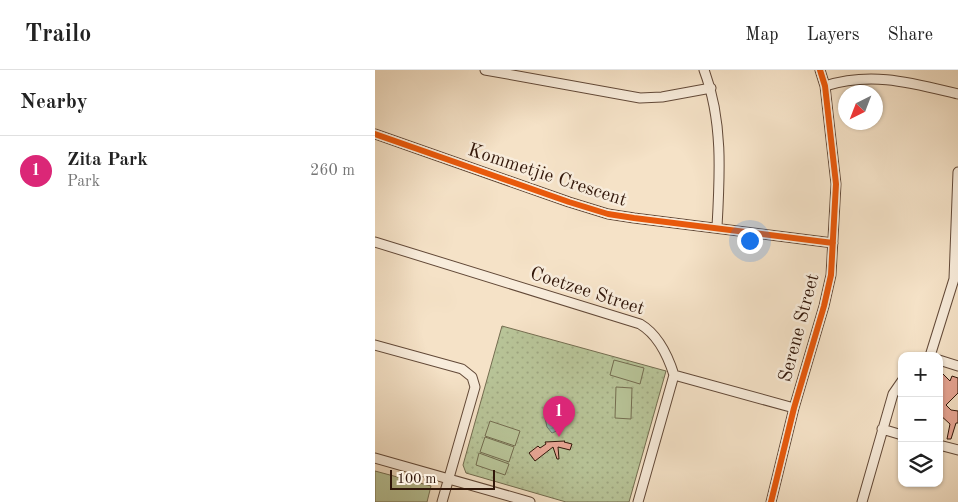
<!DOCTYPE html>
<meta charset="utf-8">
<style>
:root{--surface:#fff;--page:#f6f6f6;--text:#222;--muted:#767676;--line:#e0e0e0;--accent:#db2777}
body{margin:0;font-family:"Old Standard TT",serif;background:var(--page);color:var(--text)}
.controls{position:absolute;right:15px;bottom:15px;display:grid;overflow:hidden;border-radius:10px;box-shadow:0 1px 4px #0004}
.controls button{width:45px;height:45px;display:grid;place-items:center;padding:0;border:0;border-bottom:1px solid var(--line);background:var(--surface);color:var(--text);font:25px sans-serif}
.compass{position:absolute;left:463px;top:15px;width:45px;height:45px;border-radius:50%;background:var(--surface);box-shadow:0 1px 4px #0004;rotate:222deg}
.scale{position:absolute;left:15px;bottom:12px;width:105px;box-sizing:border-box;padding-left:5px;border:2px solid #311609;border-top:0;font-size:14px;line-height:18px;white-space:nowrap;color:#311609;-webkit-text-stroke:4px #f8ecdb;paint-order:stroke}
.you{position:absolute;left:374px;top:170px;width:18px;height:18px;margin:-12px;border:4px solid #fff;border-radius:50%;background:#1a73e8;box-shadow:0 0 0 8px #1a73e833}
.badge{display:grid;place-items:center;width:32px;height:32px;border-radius:50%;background:var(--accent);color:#fff;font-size:16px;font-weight:700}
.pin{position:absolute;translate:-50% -41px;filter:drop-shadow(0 1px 2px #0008)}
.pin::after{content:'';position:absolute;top:26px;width:18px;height:15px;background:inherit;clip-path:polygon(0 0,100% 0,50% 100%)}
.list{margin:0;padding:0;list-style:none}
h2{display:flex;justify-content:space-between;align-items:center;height:65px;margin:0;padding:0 20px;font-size:21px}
h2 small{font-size:16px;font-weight:400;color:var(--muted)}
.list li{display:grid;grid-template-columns:32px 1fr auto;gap:15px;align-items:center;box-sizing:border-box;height:70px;padding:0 20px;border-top:1px solid var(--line)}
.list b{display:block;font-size:19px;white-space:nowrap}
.list p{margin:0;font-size:16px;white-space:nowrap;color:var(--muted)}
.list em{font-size:16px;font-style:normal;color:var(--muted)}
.icon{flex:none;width:28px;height:28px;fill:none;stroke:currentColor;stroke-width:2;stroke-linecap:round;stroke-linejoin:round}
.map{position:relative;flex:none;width:583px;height:432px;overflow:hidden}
header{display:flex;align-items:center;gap:30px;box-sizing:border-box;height:70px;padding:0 25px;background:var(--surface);border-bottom:1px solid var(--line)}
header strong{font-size:24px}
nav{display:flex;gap:28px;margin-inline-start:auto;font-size:18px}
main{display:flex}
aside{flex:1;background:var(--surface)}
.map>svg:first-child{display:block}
.park{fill:url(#park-dots);stroke:#746d50}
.garden{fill:#b8c498;stroke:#746d50}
.water{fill:url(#water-waves);stroke:#717b70}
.building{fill:#e8a695;stroke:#311609}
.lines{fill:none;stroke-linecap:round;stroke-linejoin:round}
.minor-casing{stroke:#624938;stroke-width:11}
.minor{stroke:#f8ecdb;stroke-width:9}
.cycleway-casing{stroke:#f8ecdb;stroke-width:9}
.cycleway{stroke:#e8590c;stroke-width:6}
.labels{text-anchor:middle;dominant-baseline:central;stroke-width:5;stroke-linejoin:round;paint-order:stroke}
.street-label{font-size:19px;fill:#311609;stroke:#f8ecdb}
</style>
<header>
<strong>Trailo</strong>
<nav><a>Map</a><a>Layers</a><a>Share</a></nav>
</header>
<main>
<aside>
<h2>Nearby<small></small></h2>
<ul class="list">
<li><span class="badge">1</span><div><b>Zita Park</b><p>Park</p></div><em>260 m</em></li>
</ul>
</aside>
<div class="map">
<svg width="583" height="432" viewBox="0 0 583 432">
<defs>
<pattern id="park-dots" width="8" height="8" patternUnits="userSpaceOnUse" patternTransform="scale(1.25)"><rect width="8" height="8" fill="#b8c498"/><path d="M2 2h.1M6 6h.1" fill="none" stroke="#9fa882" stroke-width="1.8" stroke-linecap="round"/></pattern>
<pattern id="water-waves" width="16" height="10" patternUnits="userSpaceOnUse" patternTransform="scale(1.25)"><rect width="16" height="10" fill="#9cbeb4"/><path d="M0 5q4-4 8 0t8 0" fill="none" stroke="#87a399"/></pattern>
</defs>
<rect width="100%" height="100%" fill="#f5e2c7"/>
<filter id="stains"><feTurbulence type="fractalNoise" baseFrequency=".004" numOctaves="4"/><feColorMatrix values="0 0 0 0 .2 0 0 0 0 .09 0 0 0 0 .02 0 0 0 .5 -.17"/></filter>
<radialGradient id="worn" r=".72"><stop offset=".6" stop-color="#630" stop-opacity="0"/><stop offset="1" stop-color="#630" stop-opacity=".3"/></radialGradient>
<path class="park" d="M127 256 291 301 254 432H191L91 403 88 395Z"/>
<path class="garden" d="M239 290 269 298 265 314 235 305Z
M241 317 257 318 256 349 240 348Z
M115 351 145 361 140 376 110 366Z
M110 367 139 377 134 392 105 382Z
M104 383 134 394 130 405 101 395Z
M0 401 56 416 52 432H0Z"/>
<path class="water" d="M180 339 187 340C186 349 181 350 184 360L177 363 172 357 170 348Z"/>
<path class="building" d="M568 304 575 311 577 306 583 308V323L571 335 576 340 583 341V353H581L576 369H572L575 354 564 344V321L567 316 564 314V307Z
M190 371 189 372 197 374 195 380 183 377 184 389H182L178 377 160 391 154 383 163 376 165 378 171 374 170 372Z"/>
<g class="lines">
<defs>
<path id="minor" d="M110 0 265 28 287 27 336 18
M329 0C348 50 345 104 342 157
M450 16C497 1 537 13 583 24
M0 64 194 132 233 144 259 148 458 173
M0 172 265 254C282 264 293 286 299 305
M0 275 87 299 97 307 100 317 67 432
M555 286 579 209 583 102
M564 290 583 296
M299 305 419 338
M507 359 527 365
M564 375 583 380
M0 388 155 432
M263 432 299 305
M396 432 419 338 449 236 456 205 461 114 450 16 445 0
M487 432 518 324 527 311"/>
</defs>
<use href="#minor" class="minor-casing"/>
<use href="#minor" class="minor"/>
<defs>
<path id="cycleway" d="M0 64 194 132 233 144 259 148 458 173
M396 432 419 338 449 236 456 205 461 114 450 16 445 0"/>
</defs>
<use href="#cycleway" class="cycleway-casing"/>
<use href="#cycleway" class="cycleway"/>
</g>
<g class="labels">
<g class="street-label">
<text transform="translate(172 106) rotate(18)">Kommetjie Crescent</text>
<text transform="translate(212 222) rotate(18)">Coetzee Street</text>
<text transform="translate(425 258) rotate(-75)">Serene Street</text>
</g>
</g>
<rect width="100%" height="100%" filter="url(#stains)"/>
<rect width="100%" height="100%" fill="url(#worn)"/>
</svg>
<div class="controls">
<button>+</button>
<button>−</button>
<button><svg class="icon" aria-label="layers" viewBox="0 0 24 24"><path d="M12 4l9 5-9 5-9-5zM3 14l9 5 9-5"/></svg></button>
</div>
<svg class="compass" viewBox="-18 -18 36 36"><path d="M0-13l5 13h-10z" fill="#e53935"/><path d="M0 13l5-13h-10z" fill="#767676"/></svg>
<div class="scale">100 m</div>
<div class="you"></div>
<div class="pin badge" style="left:184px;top:367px">1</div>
</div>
</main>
